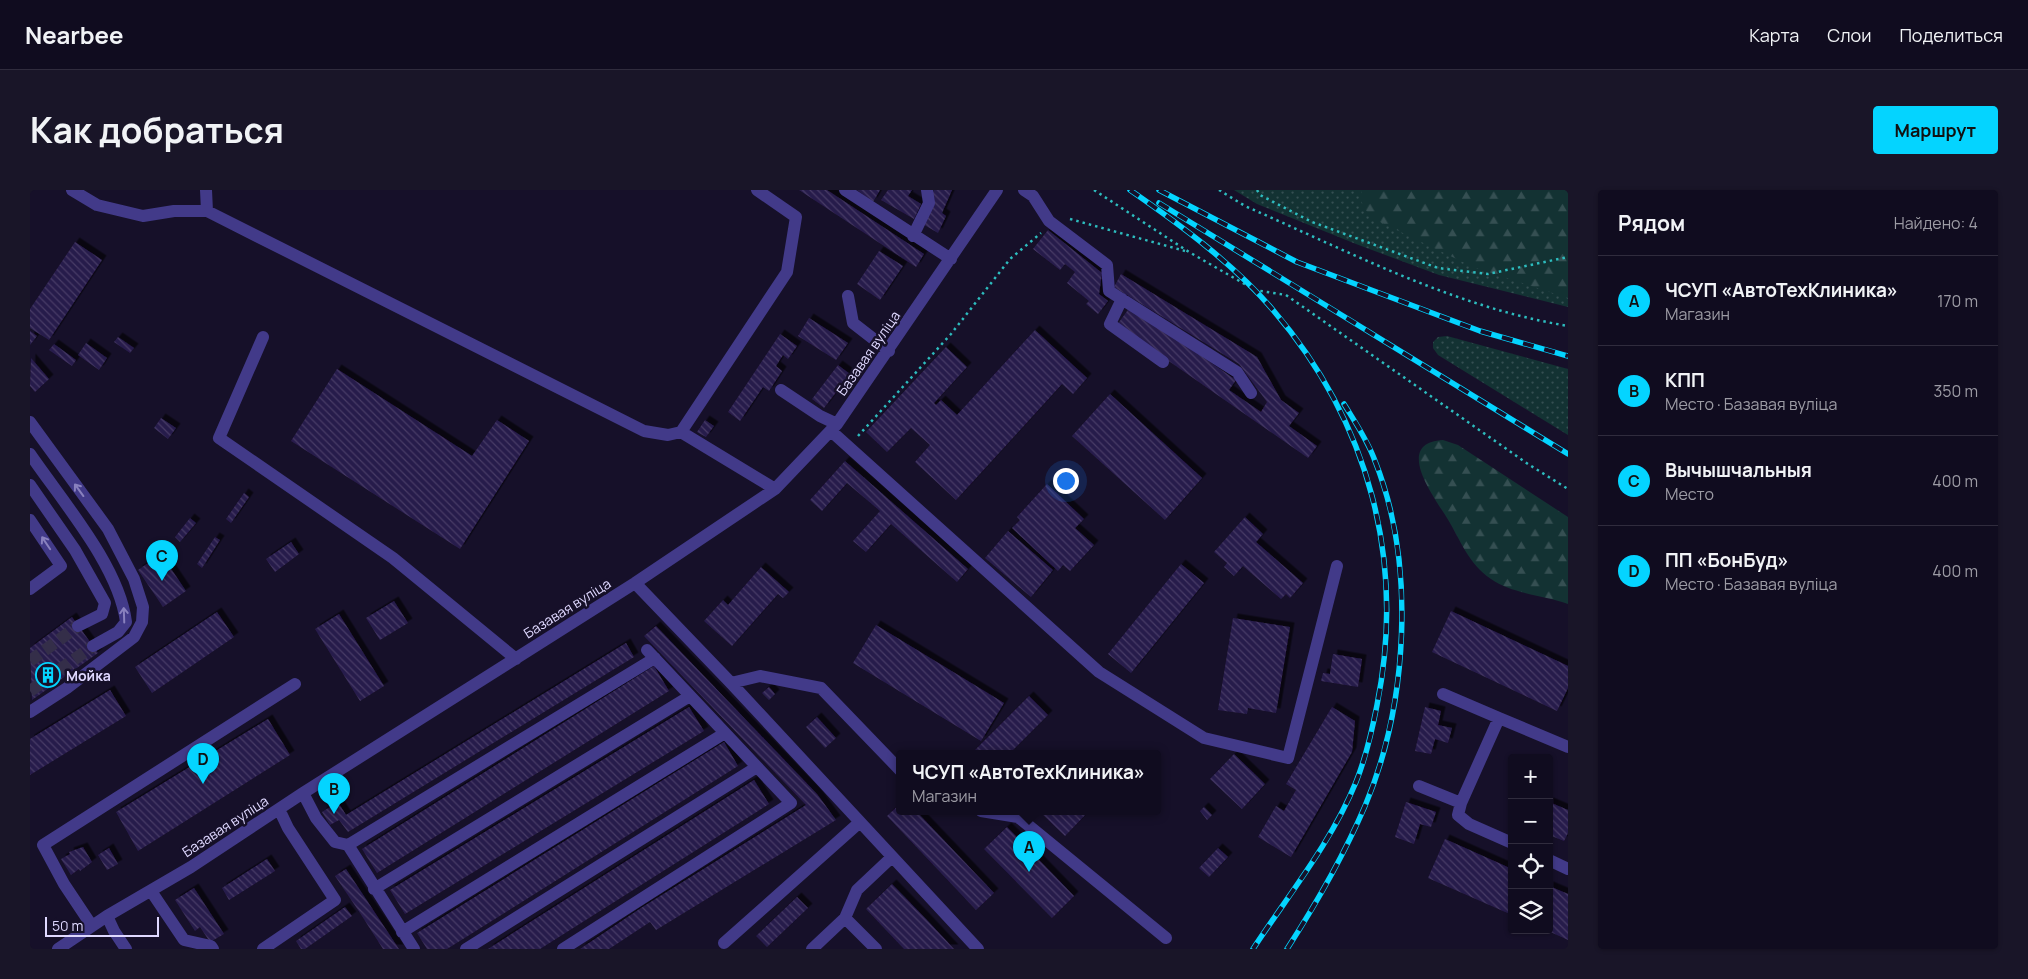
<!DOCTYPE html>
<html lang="ru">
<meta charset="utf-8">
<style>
:root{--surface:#100c1f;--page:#191528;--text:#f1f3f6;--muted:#9c9ba4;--line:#302c3d;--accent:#04d4ff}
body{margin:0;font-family:Manrope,sans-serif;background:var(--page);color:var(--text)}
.controls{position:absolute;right:15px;bottom:15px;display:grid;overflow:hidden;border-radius:5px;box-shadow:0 1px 4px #0004}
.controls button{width:45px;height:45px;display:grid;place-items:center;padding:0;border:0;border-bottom:1px solid var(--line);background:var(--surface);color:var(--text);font:25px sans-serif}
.scale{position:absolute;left:15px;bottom:12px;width:114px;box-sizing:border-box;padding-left:5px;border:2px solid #dfd8ff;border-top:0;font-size:14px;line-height:18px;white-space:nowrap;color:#dfd8ff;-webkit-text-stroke:4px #161029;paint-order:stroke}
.you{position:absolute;left:1035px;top:290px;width:18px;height:18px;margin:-12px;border:4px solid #fff;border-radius:50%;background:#1a73e8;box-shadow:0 0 0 8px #1a73e833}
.badge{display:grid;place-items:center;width:32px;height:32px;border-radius:50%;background:var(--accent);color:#111;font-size:16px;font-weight:700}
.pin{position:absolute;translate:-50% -41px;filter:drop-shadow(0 1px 2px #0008)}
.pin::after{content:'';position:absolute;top:26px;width:18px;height:15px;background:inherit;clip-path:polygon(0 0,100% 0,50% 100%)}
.popup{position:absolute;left:866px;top:560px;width:265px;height:65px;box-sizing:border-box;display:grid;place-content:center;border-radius:5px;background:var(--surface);filter:drop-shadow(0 1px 4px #0005);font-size:16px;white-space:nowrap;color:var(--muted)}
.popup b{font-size:19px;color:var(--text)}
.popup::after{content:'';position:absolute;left:50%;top:100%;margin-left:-10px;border:10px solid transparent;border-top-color:var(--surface)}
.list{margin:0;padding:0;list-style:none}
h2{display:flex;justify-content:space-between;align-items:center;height:65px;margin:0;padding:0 20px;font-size:21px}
h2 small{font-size:16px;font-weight:400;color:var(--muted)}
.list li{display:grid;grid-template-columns:32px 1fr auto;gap:15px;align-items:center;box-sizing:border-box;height:90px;padding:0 20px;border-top:1px solid var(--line)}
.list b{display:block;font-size:19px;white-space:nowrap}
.list p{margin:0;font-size:16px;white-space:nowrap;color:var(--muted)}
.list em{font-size:16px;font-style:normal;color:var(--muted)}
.icon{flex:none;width:28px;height:28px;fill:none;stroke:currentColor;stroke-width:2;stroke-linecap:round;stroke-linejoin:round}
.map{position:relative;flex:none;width:1538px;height:759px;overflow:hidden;border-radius:5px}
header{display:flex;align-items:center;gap:30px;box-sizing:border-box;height:70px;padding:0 25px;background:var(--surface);border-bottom:1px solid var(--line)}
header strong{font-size:24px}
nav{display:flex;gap:28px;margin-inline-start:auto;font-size:18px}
.intro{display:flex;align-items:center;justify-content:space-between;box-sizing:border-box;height:120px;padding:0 30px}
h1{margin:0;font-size:35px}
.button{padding:12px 22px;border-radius:5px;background:var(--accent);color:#111;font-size:18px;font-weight:700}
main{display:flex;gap:30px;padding:0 30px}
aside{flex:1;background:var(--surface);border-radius:5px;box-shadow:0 1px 4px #0004}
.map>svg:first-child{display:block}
.grass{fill:url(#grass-dots)}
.forest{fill:url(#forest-firs)}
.building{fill:url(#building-back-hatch);filter:url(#shadow)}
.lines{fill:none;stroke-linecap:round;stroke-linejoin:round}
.minor-tunnel{stroke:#342e49;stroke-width:12;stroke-dasharray:12 6;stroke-linecap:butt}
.path{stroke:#2dbcbe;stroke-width:2.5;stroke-dasharray:2.5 4;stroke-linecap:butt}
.minor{stroke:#423a89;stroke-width:12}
.rail-casing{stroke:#04d4ff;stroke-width:5.5}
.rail{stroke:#161029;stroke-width:4;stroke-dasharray:11;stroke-linecap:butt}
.oneway{stroke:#8981be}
.labels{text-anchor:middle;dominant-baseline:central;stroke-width:5;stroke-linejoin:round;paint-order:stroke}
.street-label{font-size:14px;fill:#dfd8ff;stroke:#161029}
.poi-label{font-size:14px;font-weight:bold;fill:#dfd8ff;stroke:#161029;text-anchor:start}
</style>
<header>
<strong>Nearbee</strong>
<nav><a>Карта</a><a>Слои</a><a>Поделиться</a></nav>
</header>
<div class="intro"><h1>Как добраться</h1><a class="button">Маршрут</a></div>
<main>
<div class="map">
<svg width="1538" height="759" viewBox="0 0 1538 759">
<defs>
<pattern id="grass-dots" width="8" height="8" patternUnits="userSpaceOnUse" patternTransform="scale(1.25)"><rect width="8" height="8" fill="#133233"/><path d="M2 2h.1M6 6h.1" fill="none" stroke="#354f52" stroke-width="1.8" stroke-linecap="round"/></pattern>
<pattern id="forest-firs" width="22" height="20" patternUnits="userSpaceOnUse" patternTransform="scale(1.25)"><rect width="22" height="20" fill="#133233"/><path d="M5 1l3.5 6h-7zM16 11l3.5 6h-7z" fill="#354f52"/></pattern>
<pattern id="building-back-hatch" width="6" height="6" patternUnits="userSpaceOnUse" patternTransform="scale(1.25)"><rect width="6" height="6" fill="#281b4b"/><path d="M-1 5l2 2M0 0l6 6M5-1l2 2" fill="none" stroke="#473b66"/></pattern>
<filter id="shadow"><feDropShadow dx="4.5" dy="-4.5" stdDeviation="0" flood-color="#0009"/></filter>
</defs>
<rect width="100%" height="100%" fill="#161029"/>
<path class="grass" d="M1204 0H1538V117L1409 85 1326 54 1227 14Z
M1417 146 1538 179V245L1408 165 1403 158V152L1408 147Z"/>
<path class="forest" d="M1332 0H1538V108L1443 77 1348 31C1337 23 1328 15 1332 0Z
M1413 250 1428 255 1538 327V414C1514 405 1482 404 1461 389 1438 373 1431 351 1417 328 1404 307 1363 253 1413 250Z"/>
<path class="building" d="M769 0H797L894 64 886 77Z
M827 0H850L843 12Z
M858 0H882L878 6 891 14 884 29 851 10Z
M904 0H922L912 23 916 26 908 43 891 33Z
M1018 40 1072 83 1069 104 1078 111 1068 124 1056 114 1059 111 1037 93 1045 82 1035 74 1030 80 1003 59Z
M45 52 72 70 19 150 0 138V119Z
M849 61 873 76 850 110 827 94Z
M1091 84 1227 167 1251 210 1269 223 1259 236 1287 256 1278 268 1087 135 1100 117 1206 190 1199 200 1231 222 1237 212 1209 174 1084 97Z
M779 128 818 153 806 170 768 146Z
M1005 140 1057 188 1043 204 1032 194 926 310 885 272 900 255 881 238 857 262 836 242 916 157 937 177 904 213 906 215 911 210 927 225Z
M0 141 7 146 0 155Z
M750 144 767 156 758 169 753 165 746 176 752 181 739 201 733 197 710 231 698 222Z
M88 147 104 158 100 163 84 152Z
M56 153 77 168 69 180 48 165Z
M24 154 46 170 42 176 19 160Z
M1 168 19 189 5 202 0 196Z
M808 175 820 184 794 218 782 209Z
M307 179 442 266 467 230 499 251 430 359 261 251Z
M1080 204 1172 288 1135 330 1042 246Z
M131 228 146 238 138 249 124 238Z
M675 230 684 236 676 247 667 242Z
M815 271 938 379 927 392 861 334 836 362 823 351 850 321 817 293 792 321 780 310Z
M1017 294 1054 329 1045 338 1064 355 1040 381 1033 375 1028 381 982 338 990 330 987 327Z
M214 303 219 307 201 333 196 329Z
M1215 327 1233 344 1226 352 1273 393 1260 408 1256 404 1251 409 1213 376 1204 386 1194 377 1197 373 1184 362Z
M160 328 166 333 150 352 145 347Z
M978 341 1023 380 1001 407 955 368Z
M185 347 190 350 172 378 167 374Z
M261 352 269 364 245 382 236 369Z
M131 364 156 401 133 417 108 380Z
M1151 374 1174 393 1101 483 1078 464Z
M731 377 759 402 753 408 748 404 702 456 674 431 693 410 698 415Z
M364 411 378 433 350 450 336 428Z
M1421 421 1538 476V498L1527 521 1402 462Z
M187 422 204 447 122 503 105 477Z
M309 424 354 496 330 511 285 439Z
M42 427 68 463 2 510 0 458Z
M1203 428 1260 437 1246 523 1218 518 1217 524 1188 520Z
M846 435 974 513 951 551 823 473Z
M626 436 787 604 806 630 626 740 620 732 579 759H550L611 718 776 615 614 446Z
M596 453 604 467 318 642 309 630 300 635 292 622 308 612 316 625Z
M1303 464 1332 469 1328 497 1291 491 1293 483 1300 484Z
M624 476 639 501 347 683 332 659Z
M739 497 745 504 739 510 732 503Z
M80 500 96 526 0 585V549Z
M999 506 1018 525 980 563H942Z
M659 517 674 541 375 724 360 700Z
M1302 517 1325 531 1322 562 1261 667 1228 647 1246 616 1254 621 1266 600 1256 594Z
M1395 517 1411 521 1408 535 1422 538 1418 553 1405 549 1401 564 1385 561Z
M787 527 806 548 795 558 776 537Z
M238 529 260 565 108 661 86 622Z
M694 552 708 576 417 759H397L387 743Z
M1204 564 1235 594 1212 619 1180 589Z
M724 590 739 614 510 759H458Z
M1376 612 1406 622 1401 637 1390 634 1384 654 1365 647Z
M1519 612 1538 620V643L1534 651 1519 645Z
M870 614V621H886L964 703 946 720 857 626Z
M1174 617 1182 625 1177 630 1170 621Z
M1009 621H1059L1035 646Z
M977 637 1044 706 1022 728 954 659Z
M1415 649 1482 679V725L1398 688Z
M53 657 62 672 50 681 49 679 41 685 31 669 40 664 39 662Z
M79 658 88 674 77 680 68 665Z
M1188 658 1198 667 1179 687 1169 678Z
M237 669 245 681 199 710 192 698Z
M316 679 369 759H353L330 723 305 686Z
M862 694 896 729 924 759H874L836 719Z
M1519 696 1538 704V750L1516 740H1519Z
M164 698 194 744 180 752 170 737 165 741 145 710Z
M767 707 778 718 737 757 726 746Z
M315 717 322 726 275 759H271L266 751Z"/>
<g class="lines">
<path class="minor-tunnel" d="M0 471 48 436
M0 501 63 456"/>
<path class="path" d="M1064 0 1159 62 1225 100 1256 105 1498 274 1538 299
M1189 0 1215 16C1320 62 1424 117 1538 136
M1227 0 1230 5 1282 32 1408 78 1458 84 1538 67
M1040 29 1155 61
M828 246 921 144 980 69 1011 43"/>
<path class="minor" d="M42 0 67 15 113 26 144 21H177L614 241 638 245 651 242 745 299
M176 0 177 21
M815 0 921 69
M994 0 1003 6 1019 31 1077 75 1079 101 1207 182 1221 203
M883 46 899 13 897 0
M818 106 823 133 859 161
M1092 109 1080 134 1133 172
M233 147 189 248 363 368 486 469
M751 200 790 226 807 234
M0 232 78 339 104 389 113 417 112 432 104 447 37 498 0 522
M801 241 1069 482 1174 548 1258 568 1307 376
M651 242 757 82 766 27 727 0
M0 264C32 311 89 376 96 432L88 442 63 456
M0 295 45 360 75 413 72 424 48 436
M0 330 31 376 0 399
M605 393 701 493 948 759
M701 493 730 486 791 498 870 580
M1413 504 1469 528
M1389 596 1431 613
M273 603 286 628 305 652 318 655 384 759
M951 621 988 627 1136 748
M1482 653 1439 634 1428 625 1431 613 1469 528 1538 557
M318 655 625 468
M1519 670 1538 679
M344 699 660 506
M121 701 154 750 181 756 183 759
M77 726 84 741 96 759
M815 728 846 759
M62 736 34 694 13 655 265 494
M372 742 695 543
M694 753 830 632
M28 759 77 726 161 677 273 603 605 393 745 299 807 234 967 0
M233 759 305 710 258 638 249 619
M436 759 727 577
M533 759 761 613 617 460
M782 759 815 728 827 700 862 667"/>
<defs>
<path id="rail" d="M1100 0C1149 34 1204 74 1243 120 1339 232 1376 371 1347 515 1342 541 1336 567 1326 592 1301 653 1259 704 1223 759
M1129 0 1267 72 1450 141 1538 166
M1129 13 1538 264
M1257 759C1286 714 1314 665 1335 616 1378 514 1386 374 1345 271 1338 251 1325 232 1314 214"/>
</defs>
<use href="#rail" class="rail-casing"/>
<use href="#rail" class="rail"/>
</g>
<defs><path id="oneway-shaft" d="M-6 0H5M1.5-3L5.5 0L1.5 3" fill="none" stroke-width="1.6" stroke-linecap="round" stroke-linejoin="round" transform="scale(1.25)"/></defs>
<g class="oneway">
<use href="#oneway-shaft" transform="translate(49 300) rotate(-126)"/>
<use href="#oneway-shaft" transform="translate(16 353) rotate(-124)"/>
<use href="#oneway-shaft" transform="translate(94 425) rotate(-92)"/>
</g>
<defs>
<symbol id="building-ring" viewBox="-11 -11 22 22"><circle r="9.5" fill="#161029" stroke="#04d4ff" stroke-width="1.5"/><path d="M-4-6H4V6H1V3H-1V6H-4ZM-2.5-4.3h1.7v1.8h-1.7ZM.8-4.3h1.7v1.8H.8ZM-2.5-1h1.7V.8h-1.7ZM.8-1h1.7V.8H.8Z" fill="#04d4ff"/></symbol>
</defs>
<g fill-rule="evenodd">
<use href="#building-ring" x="4" y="471" width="28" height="28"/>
</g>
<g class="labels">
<g class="street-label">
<text transform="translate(838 163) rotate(-55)">Базавая вуліца</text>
<text transform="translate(537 418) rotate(-32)">Базавая вуліца</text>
<text transform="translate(195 636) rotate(-33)">Базавая вуліца</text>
</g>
<g class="poi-label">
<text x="36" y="485">Мойка</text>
</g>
</g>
</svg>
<div class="controls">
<button>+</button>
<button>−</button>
<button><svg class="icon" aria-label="locate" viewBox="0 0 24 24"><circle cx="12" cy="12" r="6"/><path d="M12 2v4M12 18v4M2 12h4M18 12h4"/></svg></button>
<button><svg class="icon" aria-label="layers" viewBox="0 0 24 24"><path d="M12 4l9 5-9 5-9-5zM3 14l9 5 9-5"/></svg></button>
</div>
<div class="scale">50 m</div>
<div class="you"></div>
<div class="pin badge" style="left:999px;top:682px">A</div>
<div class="popup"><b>ЧСУП «АвтоТехКлиника»</b>Магазин</div>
<div class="pin badge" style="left:304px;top:624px">B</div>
<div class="pin badge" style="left:132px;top:391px">C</div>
<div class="pin badge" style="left:173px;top:594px">D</div>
</div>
<aside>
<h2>Рядом<small>Найдено: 4</small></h2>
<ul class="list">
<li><span class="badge">A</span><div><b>ЧСУП «АвтоТехКлиника»</b><p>Магазин</p></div><em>170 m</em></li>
<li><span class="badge">B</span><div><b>КПП</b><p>Место · Базавая вуліца</p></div><em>350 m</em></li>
<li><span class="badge">C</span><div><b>Вычышчальныя</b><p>Место</p></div><em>400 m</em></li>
<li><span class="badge">D</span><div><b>ПП «БонБуд»</b><p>Место · Базавая вуліца</p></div><em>400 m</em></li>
</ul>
</aside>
</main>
